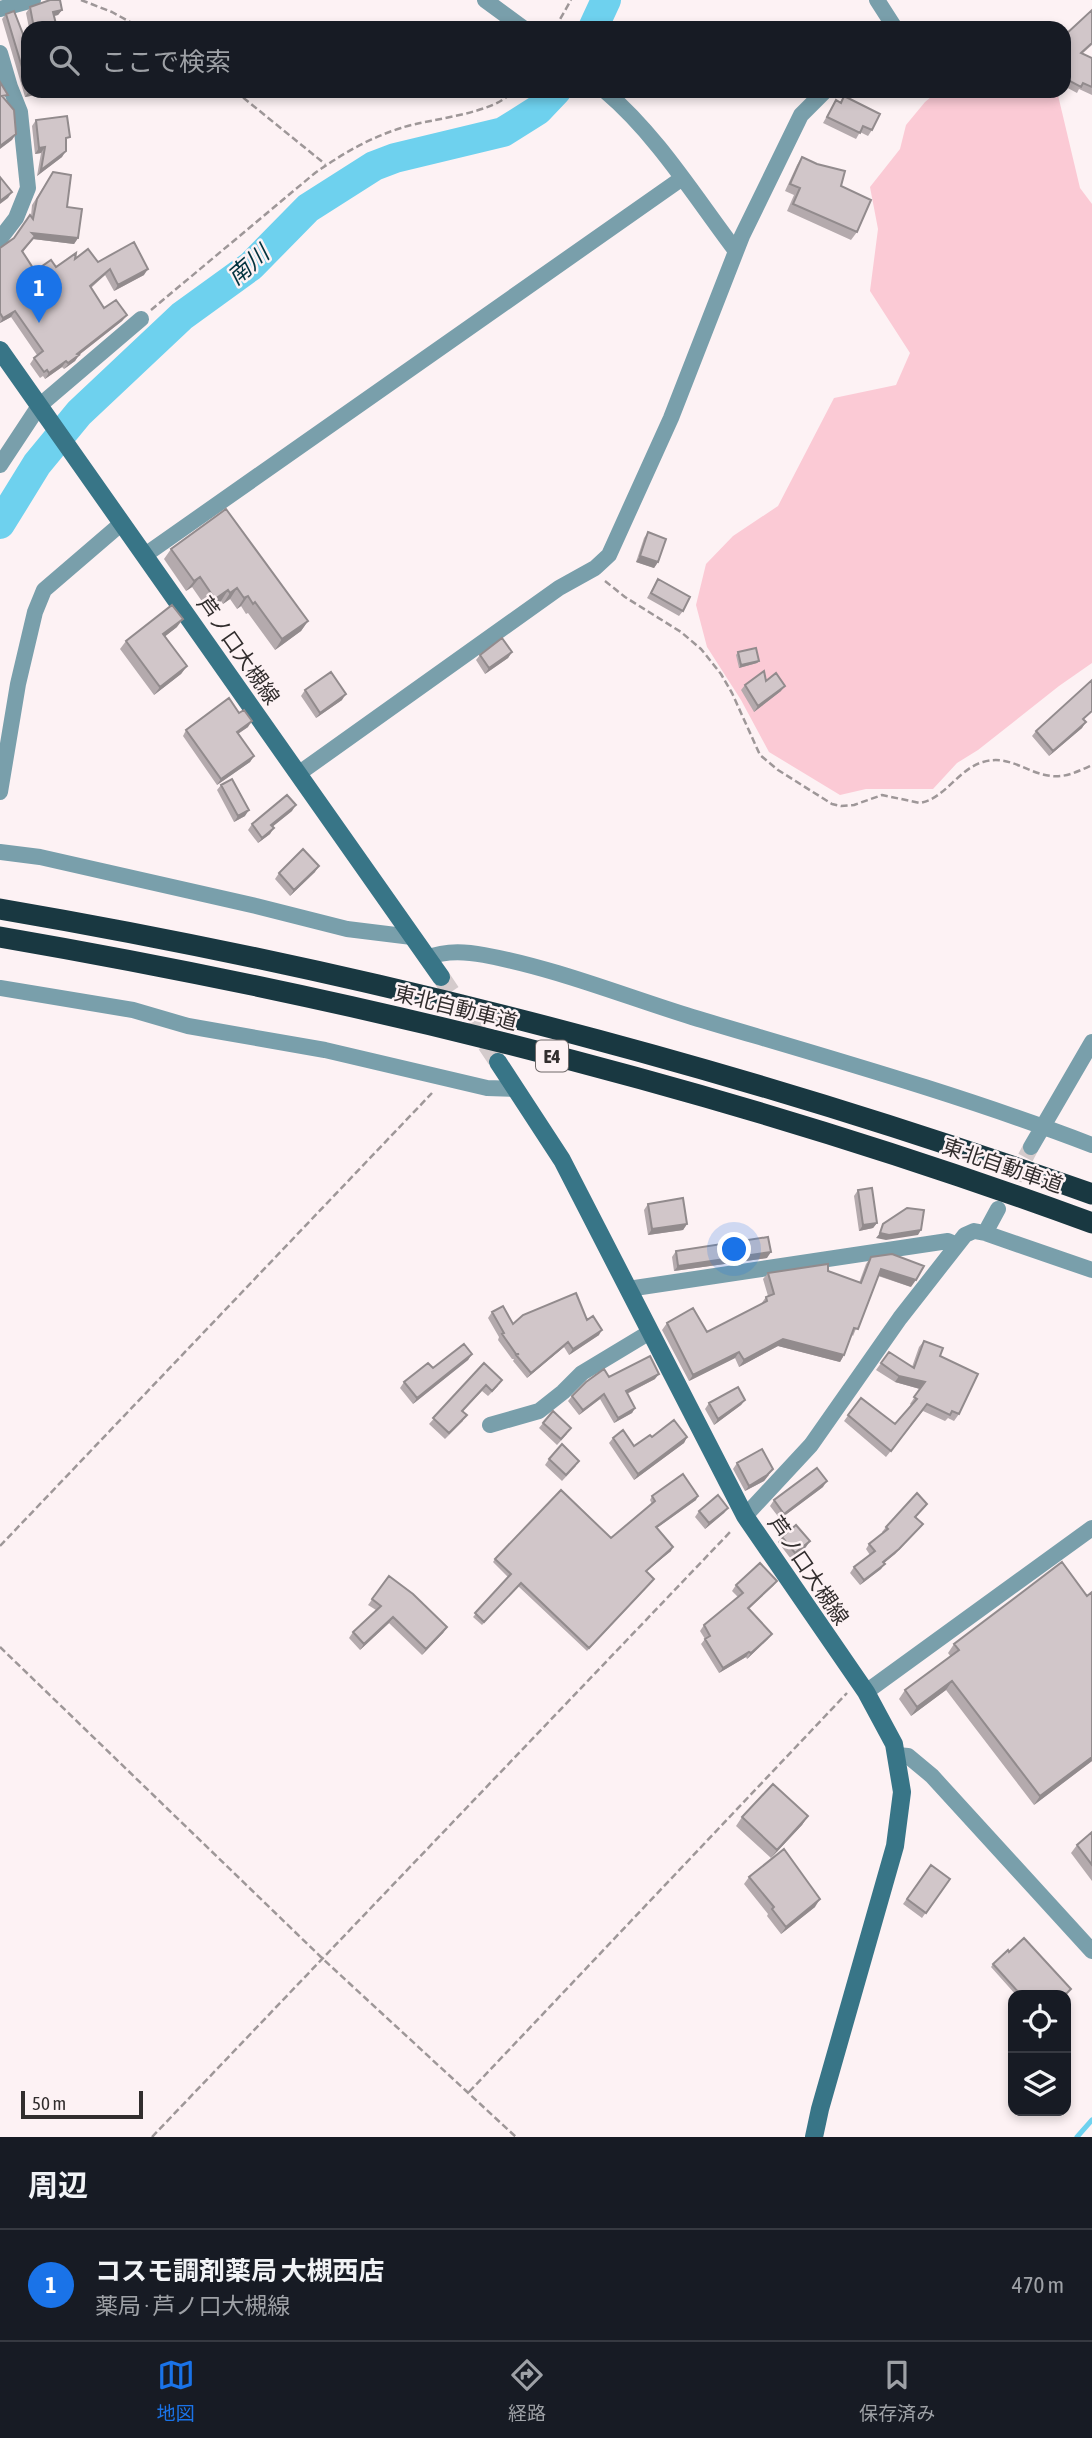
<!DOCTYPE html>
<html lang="ja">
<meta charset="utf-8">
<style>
:root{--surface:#171b24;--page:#242831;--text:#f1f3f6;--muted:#9ea1a6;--line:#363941;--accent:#1a73e8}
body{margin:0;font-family:"Asap Condensed","Noto Sans JP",sans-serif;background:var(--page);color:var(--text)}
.controls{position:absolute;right:21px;bottom:21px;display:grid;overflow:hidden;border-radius:14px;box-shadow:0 4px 10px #0003}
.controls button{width:63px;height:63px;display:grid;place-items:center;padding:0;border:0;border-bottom:2px solid var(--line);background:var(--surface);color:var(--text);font:35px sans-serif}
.scale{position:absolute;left:21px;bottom:18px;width:122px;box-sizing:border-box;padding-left:7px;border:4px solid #322e2e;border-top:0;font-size:19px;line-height:24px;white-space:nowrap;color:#322e2e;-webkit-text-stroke:5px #fdf2f4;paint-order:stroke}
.you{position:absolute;left:735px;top:1250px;width:24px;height:24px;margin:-18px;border:5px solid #fff;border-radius:50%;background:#1a73e8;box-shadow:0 0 0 10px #1a73e833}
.badge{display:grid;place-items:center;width:46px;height:46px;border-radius:50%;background:var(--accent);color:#fff;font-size:23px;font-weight:700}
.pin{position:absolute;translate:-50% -58px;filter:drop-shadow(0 2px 4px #0008)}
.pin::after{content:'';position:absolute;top:37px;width:24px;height:21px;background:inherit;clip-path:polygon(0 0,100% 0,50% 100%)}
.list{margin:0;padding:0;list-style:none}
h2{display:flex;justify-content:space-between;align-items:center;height:91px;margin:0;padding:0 28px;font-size:30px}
h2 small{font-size:23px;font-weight:400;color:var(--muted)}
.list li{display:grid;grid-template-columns:46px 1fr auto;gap:21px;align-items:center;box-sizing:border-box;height:112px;padding:0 28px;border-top:2px solid var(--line)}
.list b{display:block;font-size:26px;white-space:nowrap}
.list p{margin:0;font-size:23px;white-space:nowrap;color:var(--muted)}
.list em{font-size:23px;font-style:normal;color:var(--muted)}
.icon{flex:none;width:38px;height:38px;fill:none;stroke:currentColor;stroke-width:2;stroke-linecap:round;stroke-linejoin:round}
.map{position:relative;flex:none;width:1092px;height:2137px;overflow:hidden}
.search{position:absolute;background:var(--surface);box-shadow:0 4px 10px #0003;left:21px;right:21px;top:21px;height:77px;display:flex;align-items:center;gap:18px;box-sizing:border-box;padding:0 24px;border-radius:21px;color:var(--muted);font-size:26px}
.sheet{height:203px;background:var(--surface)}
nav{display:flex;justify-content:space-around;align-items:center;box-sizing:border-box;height:98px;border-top:2px solid var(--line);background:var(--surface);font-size:19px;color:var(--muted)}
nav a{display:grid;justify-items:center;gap:4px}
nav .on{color:var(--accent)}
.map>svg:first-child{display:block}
.green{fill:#fbcad5}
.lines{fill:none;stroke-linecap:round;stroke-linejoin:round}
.stream{stroke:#6ed1ee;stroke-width:5}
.river{stroke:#6ed1ee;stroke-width:30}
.minor-tunnel{stroke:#d4cbcc;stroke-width:16;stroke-dasharray:16 8;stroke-linecap:butt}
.secondary-tunnel{stroke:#d4cbcc;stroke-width:18;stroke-dasharray:18 9;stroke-linecap:butt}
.path{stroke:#9e9798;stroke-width:2.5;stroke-dasharray:7 3.5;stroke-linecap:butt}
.minor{stroke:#799fab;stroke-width:16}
.secondary{stroke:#387587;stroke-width:18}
.motorway{stroke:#193841;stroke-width:21}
.wall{fill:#b4aaad}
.shaded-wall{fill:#928b8d}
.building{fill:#d1c6c9;stroke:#928b8d;stroke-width:2}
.labels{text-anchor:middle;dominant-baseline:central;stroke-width:5;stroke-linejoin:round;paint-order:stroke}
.shield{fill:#fdf2f4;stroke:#6f6969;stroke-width:2}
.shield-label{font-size:19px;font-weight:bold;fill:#322e2e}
.street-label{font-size:21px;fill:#322e2e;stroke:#fdf2f4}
.water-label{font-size:23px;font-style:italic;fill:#02333f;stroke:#fdf2f4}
</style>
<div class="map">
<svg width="1092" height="2137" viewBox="0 0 1092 2137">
<rect width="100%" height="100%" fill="#fdf2f4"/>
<path class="green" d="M938 91H1057L1080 188 1092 204V663L1059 686 978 750 957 763 933 789H866L840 795 769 752 741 700 707 647 696 605 706 564 733 536 778 506 834 398 896 385 910 353 870 291 878 229 870 187 900 149 906 125 925 102Z"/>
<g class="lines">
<path class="stream" d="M1077 2137 1092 2120"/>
<path class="river" d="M593 28 606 0
M0 524 37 464 79 413 182 316 251 266 308 208 374 166 395 158 503 132 538 110 556 91"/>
<path class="minor-tunnel" d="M1003 1200 1031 1147"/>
<path class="secondary-tunnel" d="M441 977 498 1062"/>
<path class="path" d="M81 0 112 12 141 28
M555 28 571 0
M235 91 325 164
M151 310 315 173C342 154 369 138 401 128 431 118 493 115 513 91
M605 581 625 597 681 632 701 649 721 674 732 693 760 755 778 770 832 804 841 806 854 805 882 795 920 803C946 798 958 769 983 762 1009 754 1026 773 1051 776 1065 778 1079 771 1092 765
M0 1546 432 1093
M0 1647 323 1959 516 2137
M469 2092 847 1693
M152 2137 732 1530"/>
<path class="minor" d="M485 0 523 28
M877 0 895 28
M0 9 33 0
M0 53 10 87 20 112 28 188 16 218 0 239
M605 91C657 135 695 197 736 251
M0 465 39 406 141 319
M145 555 681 179
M298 774 559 588 595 568 609 555 671 418 742 236 801 115 825 91
M0 792 18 684 35 612 44 590 122 523
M0 852 40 857 256 906 347 929 412 937
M427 958C445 950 464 951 484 955 555 968 624 996 692 1017 826 1057 962 1095 1092 1145
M0 988 133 1010 188 1026 325 1050 487 1088 516 1089
M1031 1147 1092 1042
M985 1233 998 1209
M628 1289 948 1241 955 1244
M490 1425 539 1411 563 1392 582 1373 650 1332
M745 1516 811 1445 900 1318 965 1235 974 1231 985 1233 1092 1270
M866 1692 1092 1528
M897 1755 908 1756 932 1776 1092 1951"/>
<path class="secondary" d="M0 350 441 977
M498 1062 562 1160 745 1516 866 1692 894 1744 902 1792 895 1846 820 2109 814 2137"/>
<path class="motorway" d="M0 909C374 973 735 1067 1092 1194
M0 937C371 1001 739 1093 1092 1223"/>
</g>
<path class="wall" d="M30 7 62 10 58 15 54 16 57 28H29L26 13Z
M1092 10V45L1082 54 1092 58V95L1079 89 1077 93 1064 86V36Z
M6 14 28 47V91H57L25 97 2 19Z
M844 96 872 130 868 136 860 132 856 139 823 123 836 100 840 102Z
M36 120 66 143 62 157 37 176 41 153 35 154 32 126Z
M802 157 857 232 851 240 787 211 794 195 785 191 797 165Z
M53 172 78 238 74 244 33 239 23 252 35 271 56 267 75 259 98 262 144 275 114 291 105 275 91 288 104 308 127 315 122 321 79 355 75 361 64 369 62 367 45 379 43 376 40 378 30 364 34 358 37 355 11 317 0 323V248L14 238 31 216 32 205Z
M648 532 658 562 654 568 636 562 644 538Z
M171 549 308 621 301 631 275 650 248 613 246 614 241 606 237 609 230 599 223 604 221 601 208 610 192 587 186 591 164 559Z
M658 579 683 611 679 616 647 598Z
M177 627 165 636 187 666 181 674 154 695 120 649 126 641Z
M512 652 508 658 485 674 476 660 480 655Z
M738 652 759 661 757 663 739 668 736 655Z
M766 681 781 691 754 712 741 690 745 685Z
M305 690 342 700 316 718 301 696Z
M1085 720 1082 728 1049 756 1032 736 1036 731Z
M248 727 238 734 254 756 250 762 217 785 183 736 186 730Z
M221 785 245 816 234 822 217 790Z
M292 811 272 827 270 834 258 843 248 830 252 824Z
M315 872 290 896 275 879 279 873Z
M858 1190 877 1223 873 1228 859 1231 854 1196Z
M648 1204 687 1224 683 1230 648 1235 644 1210Z
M676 1251 767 1258 674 1271 672 1257Z
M871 1257 911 1287 878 1276 853 1336 852 1335 844 1355 840 1362 778 1346 739 1367 735 1358 689 1381 662 1330 667 1323 707 1332 761 1304 766 1297 768 1296 763 1279 768 1273 828 1271 859 1283 866 1264Z
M492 1312 513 1324 587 1320 599 1335 569 1355 564 1347 527 1378 513 1361 514 1359H512L498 1340 499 1337 488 1318Z
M924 1341 940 1356 959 1414 954 1421 948 1418 945 1421 923 1411 886 1457 844 1421 861 1398 895 1424 911 1405 910 1404 920 1389 895 1382 876 1370 889 1352 912 1367 919 1347Z
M472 1354 468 1360 413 1404 400 1388 404 1382 433 1368Z
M484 1363 498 1386 488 1396 482 1391 463 1411V1421L445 1439 429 1424Z
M609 1377 655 1379 627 1394 635 1408 632 1413 614 1423 600 1399 579 1415 568 1401 572 1396Z
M745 1400 741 1405 714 1425 705 1409 709 1403Z
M543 1423 567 1434 557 1445 539 1428Z
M652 1437H687L684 1443 634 1480 609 1443 613 1438 634 1446Z
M549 1459 576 1466 562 1481 545 1465Z
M737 1463 769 1475 764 1481 745 1491 733 1469Z
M823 1487 780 1519 770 1506 774 1500Z
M652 1496 696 1500 657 1528 671 1551 646 1571 652 1582 587 1651 518 1586 482 1625 473 1617 508 1577 493 1562 495 1559 611 1538 652 1504 650 1500Z
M927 1504 916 1517 923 1524 919 1529 895 1554 884 1563 881 1569 860 1585 850 1573 854 1567 870 1555 866 1549 869 1544 883 1533 882 1532 886 1527Z
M728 1508 724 1513 705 1529 695 1517 699 1511Z
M782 1537 806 1547 791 1559 778 1542Z
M389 1576 447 1627 443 1633 422 1655 389 1623 360 1650 349 1638 353 1632 376 1610 368 1605Z
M777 1581 773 1586 749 1609 768 1639 747 1659 746 1657 719 1673 701 1644 705 1639 700 1631 704 1625 738 1597 732 1591 736 1585Z
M1092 1592V1761L1034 1805 946 1690 911 1716 899 1699 905 1690 951 1657 948 1653 954 1644 1087 1596Z
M808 1816 802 1825 771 1858 736 1826 742 1817Z
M1092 1832V1881L1071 1853 1077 1845Z
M931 1865 950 1879 922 1918 903 1904Z
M749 1877 815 1907 781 1934 767 1916 768 1914 744 1884Z
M993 1964 1066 1995H1016L991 1967Z"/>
<path class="shaded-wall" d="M62 10 58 15 49 17 53 12Z
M29 91H57L25 97Z
M16 134 12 140 0 149V146Z
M45 147 41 153 35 154 39 148Z
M66 151 62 157 37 176 41 170Z
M12 192 8 198 0 204V201Z
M32 233 78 238 74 244 33 239 18 257Z
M110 269 105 275 85 292 90 286Z
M148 269 144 275 114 291 118 285Z
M15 311 11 317 0 323 3 318Z
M127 315 122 321 75 358 79 355 75 361 64 369 77 354Z
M66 361 62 367 45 379 49 373Z
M640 556 658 562 654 568 636 562Z
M200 577 192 587 186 591 194 581Z
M237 588 230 599 223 604 230 593Z
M228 590 221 601 208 610 215 599Z
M248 596 241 606 237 609 244 598Z
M183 619 177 627 158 642 163 634Z
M308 621 301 631 275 650 282 639Z
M512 652 508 658 485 674 489 668Z
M759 661 757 663 739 668 741 665Z
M187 666 181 674 154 695 160 687Z
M785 686 781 691 754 712 758 706Z
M346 694 342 700 316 718 320 713Z
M252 721 248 727 233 737 237 732Z
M1086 722 1082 728 1049 756 1053 751Z
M254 756 250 762 217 785 221 779Z
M296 805 292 811 267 831 271 825Z
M249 810 245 816 234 822 238 816Z
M274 828 270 834 258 843 262 838Z
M319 866 315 872 290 896 294 890Z
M877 1223 873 1228 859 1231 863 1225Z
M687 1224 683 1230 648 1235 652 1229Z
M921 1230 918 1235 886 1240 876 1238 880 1233Z
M771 1252 767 1258 674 1271 678 1266Z
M881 1269 916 1280 911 1287 877 1275Z
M602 1330 599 1335 569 1355 573 1349Z
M783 1339 844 1355 840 1362 778 1346 739 1367 744 1360Z
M568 1342 564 1347 527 1378 531 1373Z
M739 1352 735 1358 689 1381 693 1375Z
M472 1354 468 1360 413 1404 417 1398Z
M659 1374 655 1379 622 1396 626 1391Z
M899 1376 925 1382 920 1389 895 1382Z
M604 1394 600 1399 579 1415 583 1410Z
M745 1400 741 1405 714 1425 718 1419Z
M635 1408 632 1413 614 1423 618 1418Z
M687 1437 684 1443 634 1480 638 1474Z
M773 1469 764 1481 745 1491 749 1486Z
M827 1481 823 1487 780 1519 784 1514Z
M698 1496 696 1500 654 1530 656 1527Z
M728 1508 724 1513 705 1529 709 1523Z
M923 1524 895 1554 879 1567 883 1562Z
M810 1541 806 1547 791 1559 795 1553Z
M673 1547 671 1551 643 1574 646 1571Z
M885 1564 881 1569 860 1585 864 1580Z
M777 1581 773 1586 744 1613 748 1608Z
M393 1617 389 1623 360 1650 364 1644Z
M447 1627 443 1633 422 1655 426 1649Z
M772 1634 768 1639 747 1659 751 1653Z
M749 1652 746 1657 719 1673 723 1668Z
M952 1681 946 1690 911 1716 917 1707Z
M1092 1757V1761L1034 1805 1040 1796Z
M808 1816 802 1825 771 1858 777 1850Z
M820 1899 815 1907 781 1934 786 1927Z"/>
<path class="building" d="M50 0H60L62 10 53 12 57 28H34L30 7Z
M1092 10V43L1081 53 1092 58V87L1083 83 1081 87 1064 78V36Z
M14 11 28 47V87L6 14Z
M0 82 8 95 2 96 14 110 16 134 0 146Z
M844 96 880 114 872 130 863 126 860 133 827 117 836 100 841 103Z
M67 116 70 137 66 138V151L41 170 45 147 39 148 36 120Z
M802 157 817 164 845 171 841 186 871 200 857 232 793 204 800 188 790 184Z
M53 172 71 175 67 207 82 209 78 238 32 233 35 236 22 251 35 271 51 260 56 267 76 253 75 259 88 249 98 262 134 242 148 269 118 285 110 269 90 286 104 308 116 300 127 315 77 354 79 355 68 363 66 361 49 373 47 370 44 372 34 358 43 351 15 311 3 318 0 313V248L14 238 30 215 33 219 37 199Z
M0 177 12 192 0 201Z
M226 509 308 621 282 639 255 602 253 604 248 596 244 598 237 588 230 593 228 590 215 599 200 577 194 581 171 549Z
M648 532 666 539 658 562 640 556Z
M658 579 690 597 683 611 651 593Z
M172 605 183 619 163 634 187 666 160 687 126 641Z
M502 638 512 652 489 668 480 655Z
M756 648 759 661 741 665 738 652Z
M764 671 766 681 776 673 785 686 758 706 745 685Z
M331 672 346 694 320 713 305 690Z
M1092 680V711L1083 719 1086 722 1053 751 1036 731Z
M229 698 239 713 244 710 252 721 237 732 254 756 221 779 186 730Z
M232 779 249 810 238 816 221 785Z
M287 795 296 805 271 825 274 828 262 838 252 824Z
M303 849 319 866 294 890 279 873Z
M872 1188 877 1223 863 1225 858 1190Z
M683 1198 687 1224 652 1229 648 1204Z
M907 1208 924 1210 921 1230 889 1235 880 1233 883 1224Z
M768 1237 771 1252 678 1266 676 1251Z
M892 1254 924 1266 916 1280 881 1269 858 1329 854 1328 844 1355 783 1339 744 1360 739 1352 693 1375 667 1323 693 1308 707 1332 767 1301 766 1297 774 1294 768 1273 828 1264V1271L861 1283 871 1257Z
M576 1293 587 1320 593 1316 602 1330 573 1349 568 1342 531 1373 516 1355 519 1354H516L502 1334 504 1333 492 1312 503 1306 513 1324 523 1315Z
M924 1341 943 1348 940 1356 978 1374 959 1414 952 1411 950 1415 927 1404 891 1451 848 1415 861 1398 895 1424 917 1399 914 1397 925 1382 899 1376 881 1363 889 1352 914 1368Z
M464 1344 472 1354 417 1398 404 1382 428 1363 433 1368Z
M650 1356 659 1374 626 1391 635 1408 618 1418 604 1394 583 1410 572 1396 586 1382 604 1369 609 1377Z
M484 1363 502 1380 492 1391 486 1385 462 1411 467 1415 449 1433 433 1418Z
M738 1387 745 1400 718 1419 709 1403Z
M553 1411 571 1428 561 1439 543 1423Z
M674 1420 687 1437 638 1474 613 1438 623 1430 634 1446 650 1435 652 1437Z
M562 1444 579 1461 566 1475 549 1459Z
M762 1449 773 1469 767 1475 749 1486 737 1463Z
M817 1468 827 1481 784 1514 774 1500Z
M683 1474 698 1496 656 1527 673 1547 646 1571 654 1579 589 1648 521 1583 484 1622 475 1613 511 1574 495 1559 561 1490 611 1538 655 1501 652 1496Z
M917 1493 927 1504 915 1517 923 1524 899 1549 883 1562 885 1564 864 1580 854 1567 875 1551 869 1544 888 1529 886 1527Z
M718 1495 728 1508 709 1523 699 1511Z
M796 1525 810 1541 795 1553 782 1537Z
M1062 1562 1087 1596 1092 1592V1757L1040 1796 952 1681 917 1707 905 1690 959 1650 954 1644Z
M760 1563 777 1581 748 1608 772 1634 751 1653 749 1652 723 1668 705 1639 710 1636 704 1625 743 1593 736 1585Z
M389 1576 413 1594 447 1627 426 1649 393 1617 364 1644 353 1632 381 1606 372 1599Z
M773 1784 808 1816 777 1850 742 1817Z
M1092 1832V1865L1077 1845Z
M784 1849 820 1899 786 1927 772 1909 774 1907 749 1877Z
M931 1865 950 1879 926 1913 907 1899Z
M1024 1938 1071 1989 1065 1995H1021L993 1964 1008 1950 1009 1952Z"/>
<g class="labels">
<rect class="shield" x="536" y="1040.5" width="32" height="31" rx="5"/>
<g class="shield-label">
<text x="552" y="1056">E4</text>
</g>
<g class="street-label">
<text transform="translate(239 650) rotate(55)">芦ノ口大槻線</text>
<text transform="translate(456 1007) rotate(14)">東北自動車道</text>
<text transform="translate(1003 1165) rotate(19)">東北自動車道</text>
<text transform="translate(809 1570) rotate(56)">芦ノ口大槻線</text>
</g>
<g class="water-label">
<text transform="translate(248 265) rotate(-41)">南川</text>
</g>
</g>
</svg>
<div class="controls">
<button><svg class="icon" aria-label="locate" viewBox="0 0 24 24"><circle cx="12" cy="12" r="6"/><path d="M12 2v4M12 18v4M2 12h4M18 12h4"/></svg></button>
<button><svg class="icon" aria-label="layers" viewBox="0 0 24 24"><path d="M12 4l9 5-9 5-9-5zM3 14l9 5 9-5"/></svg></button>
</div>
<div class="scale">50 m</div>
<div class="you"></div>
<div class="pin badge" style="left:39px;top:323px">1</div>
<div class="search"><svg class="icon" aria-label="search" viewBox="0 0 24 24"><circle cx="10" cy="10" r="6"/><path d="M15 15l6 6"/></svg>ここで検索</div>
</div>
<section class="sheet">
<h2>周辺<small></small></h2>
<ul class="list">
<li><span class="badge">1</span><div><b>コスモ調剤薬局 大槻西店</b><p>薬局 · 芦ノ口大槻線</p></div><em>470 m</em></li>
</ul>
</section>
<nav>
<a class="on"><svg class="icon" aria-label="map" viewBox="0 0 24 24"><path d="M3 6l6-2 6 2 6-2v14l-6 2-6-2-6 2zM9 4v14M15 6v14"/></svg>地図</a>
<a><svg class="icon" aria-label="directions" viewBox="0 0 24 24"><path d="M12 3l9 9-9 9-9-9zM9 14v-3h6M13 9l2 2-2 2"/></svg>経路</a>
<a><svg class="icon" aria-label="saved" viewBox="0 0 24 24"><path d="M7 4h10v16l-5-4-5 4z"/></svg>保存済み</a>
</nav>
